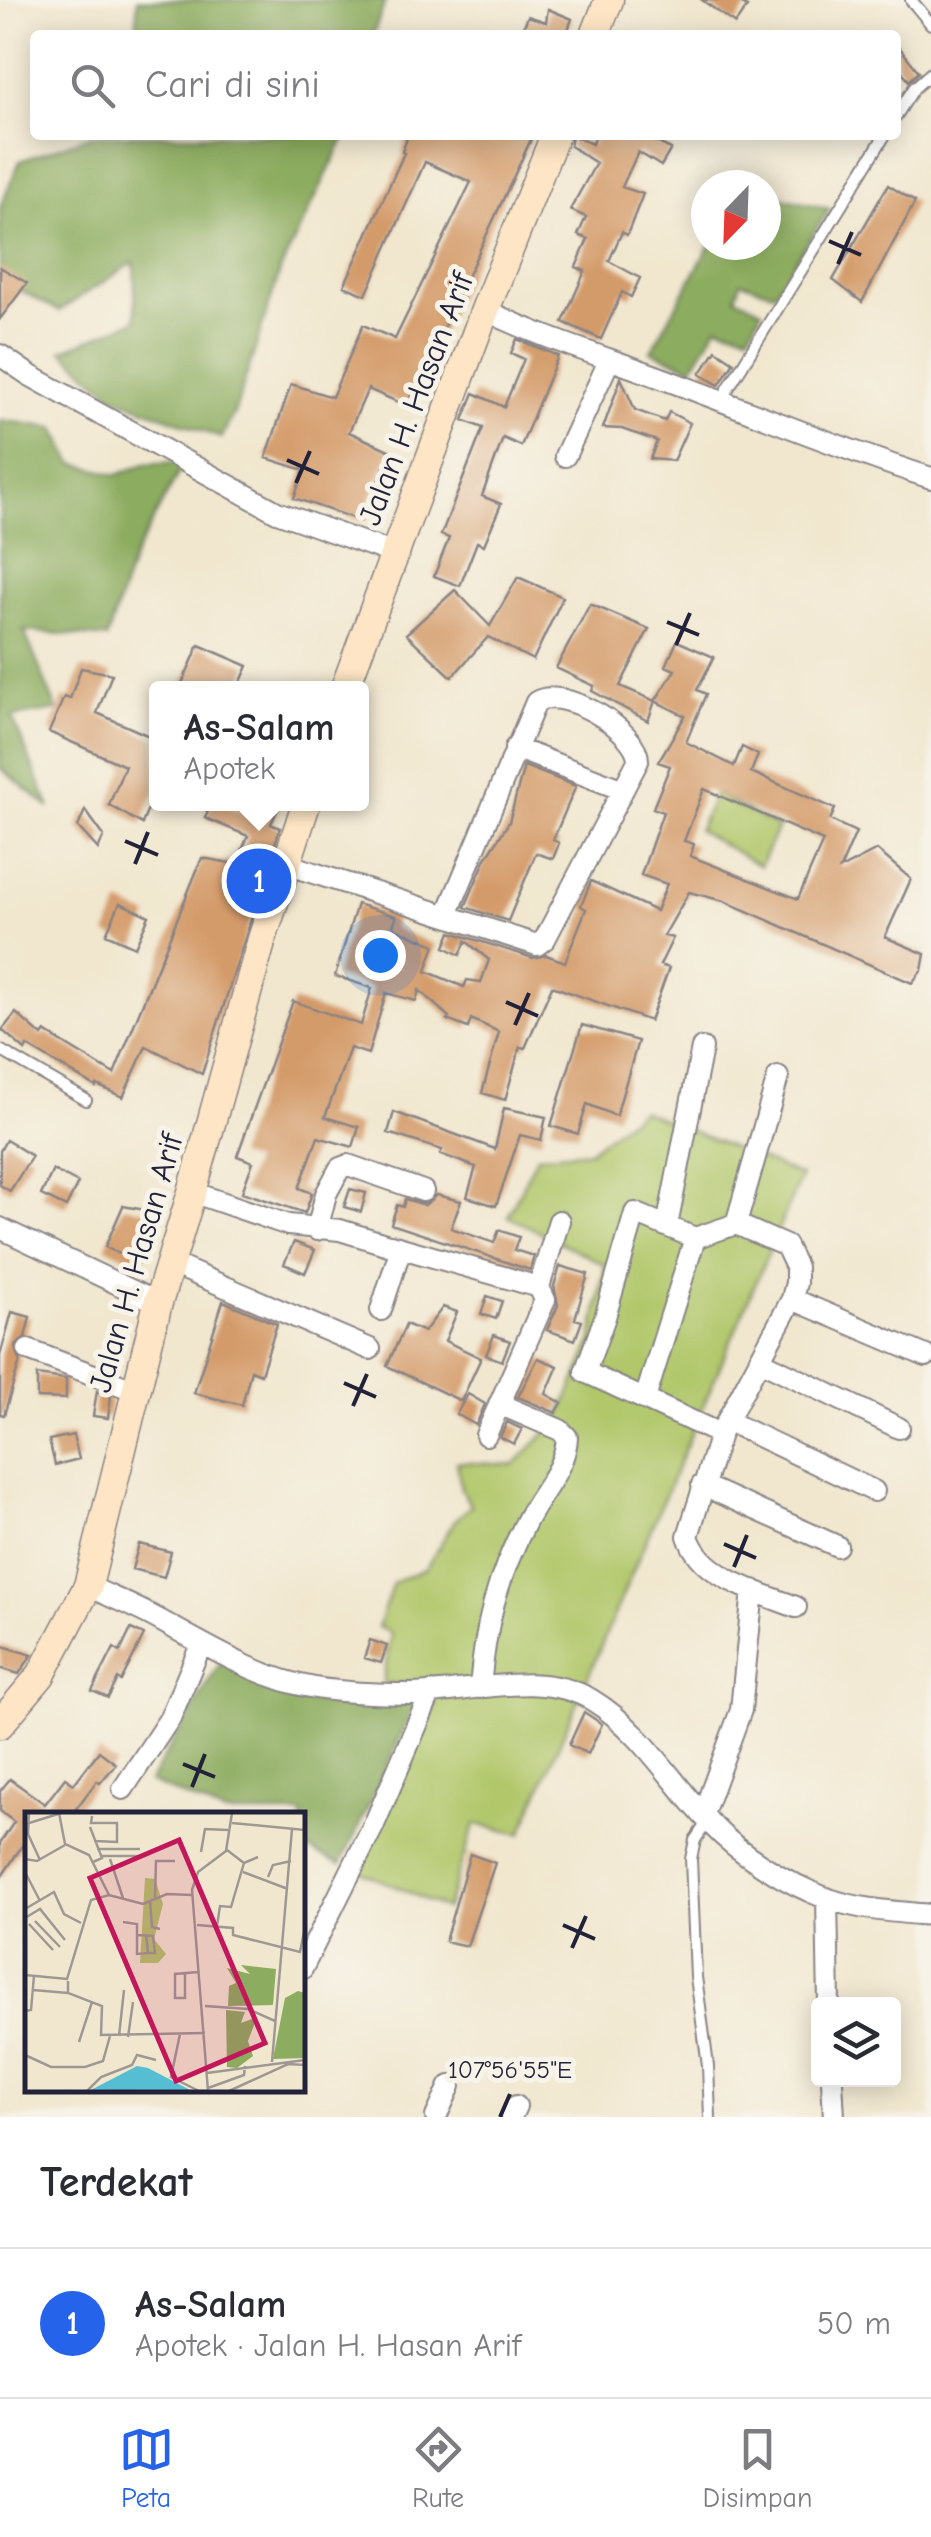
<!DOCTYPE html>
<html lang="id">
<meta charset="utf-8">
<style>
:root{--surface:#fff;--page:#f7f7f7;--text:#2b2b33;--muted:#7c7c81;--line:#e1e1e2;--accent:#2563eb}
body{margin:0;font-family:"Comic Neue",sans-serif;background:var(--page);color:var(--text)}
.controls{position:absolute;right:30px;bottom:30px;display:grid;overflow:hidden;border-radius:10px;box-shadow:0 5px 25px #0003}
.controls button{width:90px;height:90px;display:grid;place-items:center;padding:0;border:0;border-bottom:2px solid var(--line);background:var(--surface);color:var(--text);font:50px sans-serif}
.compass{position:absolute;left:691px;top:170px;width:90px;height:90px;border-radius:50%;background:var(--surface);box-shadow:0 5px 25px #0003;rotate:203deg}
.you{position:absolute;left:380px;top:955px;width:35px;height:35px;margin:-25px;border:8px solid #fff;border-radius:50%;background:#1a73e8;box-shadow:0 0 0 15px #1a73e833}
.badge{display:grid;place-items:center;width:65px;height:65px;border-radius:50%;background:var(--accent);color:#fff;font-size:32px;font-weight:700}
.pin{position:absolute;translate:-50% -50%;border:5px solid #fff;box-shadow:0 2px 10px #0006}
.popup{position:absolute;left:149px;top:681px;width:220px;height:130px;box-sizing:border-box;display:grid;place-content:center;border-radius:10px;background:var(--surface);filter:drop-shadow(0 2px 8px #0005);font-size:32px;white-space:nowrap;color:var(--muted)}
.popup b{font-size:38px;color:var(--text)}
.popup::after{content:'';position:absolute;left:50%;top:100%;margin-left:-20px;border:20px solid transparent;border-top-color:var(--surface)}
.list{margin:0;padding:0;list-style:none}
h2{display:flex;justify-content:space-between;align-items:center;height:130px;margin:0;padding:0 40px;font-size:42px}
h2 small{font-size:32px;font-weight:400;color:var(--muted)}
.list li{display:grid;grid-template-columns:65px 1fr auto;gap:30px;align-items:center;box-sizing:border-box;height:150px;padding:0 40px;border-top:2px solid var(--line)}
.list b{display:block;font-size:38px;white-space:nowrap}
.list p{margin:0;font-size:32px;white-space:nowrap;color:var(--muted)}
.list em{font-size:32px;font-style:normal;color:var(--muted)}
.icon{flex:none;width:55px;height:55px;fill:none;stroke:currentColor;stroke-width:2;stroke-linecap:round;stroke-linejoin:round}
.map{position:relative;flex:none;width:931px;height:2117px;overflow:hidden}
.search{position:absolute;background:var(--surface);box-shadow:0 5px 25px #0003;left:30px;right:30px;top:30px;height:110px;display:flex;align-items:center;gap:25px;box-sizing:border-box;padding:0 35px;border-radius:10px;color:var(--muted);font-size:38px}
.sheet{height:280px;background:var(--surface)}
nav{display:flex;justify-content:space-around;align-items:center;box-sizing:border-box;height:140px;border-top:2px solid var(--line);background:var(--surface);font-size:28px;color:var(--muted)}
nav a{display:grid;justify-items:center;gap:5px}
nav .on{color:var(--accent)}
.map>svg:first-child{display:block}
.green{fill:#b1c76b;stroke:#6a7453;stroke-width:2.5}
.forest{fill:#8cac5f;stroke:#57674d;stroke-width:2.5}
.building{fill:#d49b6a;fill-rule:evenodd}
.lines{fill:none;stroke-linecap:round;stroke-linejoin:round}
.service-casing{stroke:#8a8485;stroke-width:14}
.minor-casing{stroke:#8a8485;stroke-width:24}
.secondary-casing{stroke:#8a8485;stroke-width:31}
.service{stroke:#fff;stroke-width:10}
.minor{stroke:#fff;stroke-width:20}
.secondary{stroke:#fde5c5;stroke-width:28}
.ticks{fill:none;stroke:#22223b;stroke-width:4}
.labels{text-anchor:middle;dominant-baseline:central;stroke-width:10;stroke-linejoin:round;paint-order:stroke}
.street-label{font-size:32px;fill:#22223b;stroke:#f7f3e8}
.inset-road{fill:none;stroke:#9e9894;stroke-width:2.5}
.view{fill:#c2185b;fill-opacity:0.15;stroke:#c2185b;stroke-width:5}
.inset-edge{fill:none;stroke:#22223b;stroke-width:5}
.ticks-label{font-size:25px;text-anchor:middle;fill:#22223b;stroke:#f7f3e8;stroke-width:10;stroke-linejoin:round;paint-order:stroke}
</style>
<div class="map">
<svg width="931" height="2117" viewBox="0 0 931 2117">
<rect width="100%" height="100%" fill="#f7f3e8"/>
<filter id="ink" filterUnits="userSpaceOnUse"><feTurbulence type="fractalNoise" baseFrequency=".01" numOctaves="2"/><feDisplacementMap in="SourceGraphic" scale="20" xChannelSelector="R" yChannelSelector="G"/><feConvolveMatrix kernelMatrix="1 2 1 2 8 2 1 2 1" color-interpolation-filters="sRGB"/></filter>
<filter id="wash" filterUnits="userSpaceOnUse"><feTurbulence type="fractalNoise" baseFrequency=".0048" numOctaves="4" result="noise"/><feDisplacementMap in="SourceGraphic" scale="40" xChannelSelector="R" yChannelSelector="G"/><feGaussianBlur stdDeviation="2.25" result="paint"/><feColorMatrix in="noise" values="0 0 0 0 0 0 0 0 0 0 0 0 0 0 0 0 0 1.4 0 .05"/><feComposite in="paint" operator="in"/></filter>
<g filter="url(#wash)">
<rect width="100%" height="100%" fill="#f1e7cf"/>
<path class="green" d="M715 794 778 827 760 866 698 830Z
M641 1110 801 1176 521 1834 475 1824 446 1909 358 1870 435 1706 433 1682 383 1684 391 1633 378 1627 393 1583 426 1568 455 1520 471 1506 461 1489 457 1462 514 1465 559 1419 592 1341 605 1265 508 1216 537 1156 589 1151Z"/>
<path class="forest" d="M137 0H386L373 35H137Z
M92 135H346L281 268 235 411 221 438 116 398 62 351 136 320 134 262 59 311 0 280V207L20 161Z
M766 194 830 209 774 293 741 282 736 297 762 310 749 334 717 326 692 368 651 351 710 245H766Z
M0 420 55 428 73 463 117 475 145 464 185 461 133 558 107 638 24 631 57 710 12 717 50 808 0 768Z
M220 1663 310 1700 417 1703 341 1864 303 1847 302 1814H225L149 1782Z"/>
<g id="blocks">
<path class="building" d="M702 0H735L747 7 735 24Z
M548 9 572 19 568 30 576 35H529L524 26 528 16 546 22Z
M896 43 919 72 909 81 896 64Z
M408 135H533L407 406 368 389 349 432 391 451 361 521 294 498 304 470 266 458 291 384 332 397 363 325 395 339 471 182 425 162 366 295 344 286 404 153 402 152Z
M572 135 592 144 595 135H642L671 149 661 166 638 152 622 187 643 194 627 235 622 232 609 261 640 278 631 297 622 292 601 339 563 322 585 271 576 267 588 239 578 235 586 217 570 210 596 163 570 146Z
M888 185 915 202 862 302 833 280Z
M0 267 27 283 0 319Z
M517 339 558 356 521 446 503 438 482 496 501 504 484 545 477 542 460 586 434 576 449 538 441 535 483 428 463 420 474 393 504 407 524 359 511 353Z
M716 350 734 362 719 385 700 374Z
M621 378 635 410 665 421 669 412 690 423 673 461 650 459 657 441 622 429 603 428Z
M518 577 563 597 533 660 488 637 452 677 406 634 455 590 490 626Z
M590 604 649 629 620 686 655 701 648 721 592 691 594 686 556 668Z
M677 641 714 657 697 690 706 694 686 742 734 766 742 747 758 755 751 772 835 809 830 820 856 832 840 869 877 850 911 879 885 937 925 954 922 970 912 983 724 901 689 892 664 936 673 938 660 965 669 968 650 1021 552 986 525 1048 520 1047 505 1100 482 1093 499 1032 471 1019 468 1028 447 1020 449 1017 419 990 416 1001 386 993 368 1054 350 1048 325 1117 359 1127 353 1147 318 1137 299 1188 312 1193 305 1213 242 1192 253 1162 237 1156 293 1001 361 1025 372 988 335 976 357 904 396 916 393 927 435 945 426 971 464 987 467 980 481 982 489 960 466 941 460 955 445 947 451 932 533 958 546 955 565 962 586 909 581 906 591 881 656 911 667 884 641 875 663 812 653 808 670 766 658 762 685 716 655 701 675 670 666 666ZM704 789 823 841 798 899 690 856 694 844 684 841Z
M199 645 248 666 238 688H180Z
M81 668 112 674 97 713 156 739V789L142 824 109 805 125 766 49 732 64 697 70 699Z
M524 766 576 786 553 840 559 843 553 859 536 853 508 921 465 907 485 860 509 822Z
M211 804H223L250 815 254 804H280L271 824 280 828 202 1074 146 1046 123 1097 97 1085 96 1087 27 1046 25 1050 2 1030 16 1013 42 1036 45 1032 114 1074 202 858 236 864 248 836 205 818Z
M85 810 104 836 98 849 78 827Z
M120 903 149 916 135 947 106 934Z
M582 1025 638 1041 616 1116 587 1104 578 1134 551 1126Z
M504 1108 546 1117 541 1140 520 1135 496 1206 467 1197 476 1167 440 1154 442 1150 388 1133 394 1112 495 1149Z
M6 1140 32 1156 10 1191 0 1185V1151Z
M53 1170 78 1183 66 1207 41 1195Z
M350 1189 366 1193 361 1212 344 1207Z
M436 1195 461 1201 451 1228 494 1243 499 1230 519 1237 514 1250 534 1256 530 1270 391 1224 397 1205 403 1207 405 1199 425 1205Z
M123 1206 161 1213 139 1263 105 1247Z
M294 1242 315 1250 305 1273 284 1264Z
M560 1266 588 1274 575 1319 582 1321 575 1340 547 1330 558 1305 554 1286Z
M487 1296 502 1301 496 1319 481 1314Z
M223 1301 277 1324 261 1374 251 1370 242 1405 194 1393Z
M443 1307 457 1312 445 1341 481 1358 461 1401 387 1366 406 1324 424 1332Z
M12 1312 30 1317 25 1337 15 1346 20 1361 4 1415 0 1414V1356Z
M494 1335 510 1341 502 1361 486 1355Z
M538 1358 558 1366 546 1394 562 1403 556 1413 518 1397Z
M37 1375 66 1379V1399L37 1398Z
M97 1391 111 1396 108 1418 93 1416Z
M468 1394 485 1404 476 1425 456 1414Z
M507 1422 522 1429 514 1444 500 1437Z
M73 1435 79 1459 55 1465 49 1440Z
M139 1544 171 1552 164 1577 132 1569Z
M131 1629 144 1635 121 1681 118 1679 108 1698 92 1691 114 1648 120 1652Z
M370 1640 387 1646 381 1663 364 1658Z
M0 1645 32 1655 19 1674 0 1668Z
M584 1712 602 1724 588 1754 569 1745Z
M99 1751 116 1764 100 1783 97 1781 72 1814H28V1837L0 1879V1843L14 1822 0 1811V1791L10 1779 45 1804 65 1778 74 1784Z
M470 1854 495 1863 467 1946 445 1941Z"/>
</g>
</g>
<g filter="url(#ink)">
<use href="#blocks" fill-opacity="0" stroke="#8a8485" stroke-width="2.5"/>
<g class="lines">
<defs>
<path id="service" d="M911 0 931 24
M896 116 914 88 931 73
M721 400 885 135
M0 1050 86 1100
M708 1821 695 1840 691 1859 696 1977 708 2066 710 2117"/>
<path id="minor" d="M485 310C546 340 609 358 672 382 758 414 843 450 931 478
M0 355 29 375 277 512 395 554
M565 456 609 361
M515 748 623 790
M286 864 537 945 545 939 638 761C639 730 562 685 536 702L447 915
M192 1192 288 1225 340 1230 395 1247 399 1254 381 1310
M736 1224 778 1077
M667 1226 702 1048
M0 1228 158 1303
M317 1230 326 1194 340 1168 348 1165 423 1191
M695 1238 736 1224 786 1246 796 1267V1283L792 1299 720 1434 688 1536C701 1578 758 1592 796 1607
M391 1245 539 1287 545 1300 486 1435
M170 1263 370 1349
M539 1287 559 1221
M792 1299 926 1356
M28 1350 136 1391
M759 1360 899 1428
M645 1399 695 1238 635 1213 605 1317 585 1372 720 1434
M727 1421 874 1491
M702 1485 837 1546
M88 1586C113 1598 139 1608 163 1622 210 1648 261 1679 315 1688 347 1693 381 1694 413 1694 470 1693 540 1669 592 1700 643 1731 672 1784 712 1825 739 1854 790 1885 826 1898 858 1910 897 1912 931 1915
M480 1688C485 1625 497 1578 526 1522 539 1495 566 1468 567 1437L560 1430 499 1404
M123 1789 170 1718 201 1645
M703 1814 741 1710 753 1590
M827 1898 829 2004
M302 1969 373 1827 431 1692
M832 2080 834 2117
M436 2117 450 2086
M511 2117 516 2106"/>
<path id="secondary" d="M595 35 609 0
M345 688 485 310 555 135
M0 1724 41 1675 88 1586 158 1303 192 1192 262 939 306 804"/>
</defs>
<use href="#service" class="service-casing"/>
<use href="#minor" class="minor-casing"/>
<use href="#secondary" class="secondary-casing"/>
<use href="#service" class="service"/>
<use href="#minor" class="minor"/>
<use href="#secondary" class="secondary"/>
</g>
</g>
<path class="ticks" d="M829 241 861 255M838 264 852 232M287 460 319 474M296 483 310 451M667 622 699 635M676 645 690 613M125 841 158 855M135 864 148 832M506 1002 538 1016M515 1025 529 993M344 1383 376 1397M353 1406 367 1374M724 1544 756 1558M734 1567 747 1535M183 1764 215 1777M192 1787 205 1754M563 1925 595 1939M572 1948 586 1916M500 2117 510 2094"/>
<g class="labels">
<g class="street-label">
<text transform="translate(416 399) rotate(-69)">Jalan H. Hasan Arif</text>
<text transform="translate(136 1263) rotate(-74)">Jalan H. Hasan Arif</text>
</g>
</g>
<g transform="translate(25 1812)">
<rect width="280" height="280" fill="#f1e7cf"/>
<path d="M120 66 130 67 138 92 129 127 141 142 133 151H115Z" fill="#b1c76b"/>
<path d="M216 153 251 157 248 193 203 194 204 174 211 171 202 156 225 162ZM273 179 280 181V246L248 247 260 186ZM201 198 220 200 216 211 232 205 223 229 228 244 212 256 202 255Z" fill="#8cac5f"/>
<path d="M112 254 123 256 167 279H64Z" fill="#55bed2"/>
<path class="inset-road" d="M4 1 3 22 15 48M34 1 40 32 64 43 84 83M67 4 66 11H92V30L69 29M207 11 280 18M1 12 33 2M65 15 77 46 68 50M72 37H115M202 38 219 51 233 45M176 40 180 17 203 18M76 44H116M0 47 12 49 40 33M85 47 98 86M0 60 15 89M218 60 263 77M243 65 248 53 266 49M130 87 131 49H150M125 89 127 115 135 117M0 97 29 80 39 102 56 111M0 106 15 97 40 128M10 109 35 135M98 110 112 112V142L123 141M4 112 28 138M172 113 208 116V123L275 140 279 120M192 114 195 94 206 95 219 51M113 123 128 124 130 141H123L121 123M160 162V186H150V162L174 160M0 163 42 167 66 88 84 83 118 92 142 82 167 83M43 169V181L77 194 76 223 180 221M8 178 43 181M180 194 223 197 250 209M0 199 6 198 9 164M155 222 146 265 174 279M94 224 99 178M103 225 108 190M54 230 67 190M0 243 26 255H60L78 249 85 224M247 250 267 17M182 261 280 248M183 276 219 263 220 254M62 279 76 265 107 253 112 243 131 248M183 279 167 78 173 60 201 39 207 1M204 279 263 252 280 253"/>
<path class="view" d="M154 28 240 231 151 269 65 66Z"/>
<rect width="280" height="280" class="inset-edge"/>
</g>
<g class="ticks-label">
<text x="510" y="2078">107°56'55"E</text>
</g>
</svg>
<div class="controls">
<button><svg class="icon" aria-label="layers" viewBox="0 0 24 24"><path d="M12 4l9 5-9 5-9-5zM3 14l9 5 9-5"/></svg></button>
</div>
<svg class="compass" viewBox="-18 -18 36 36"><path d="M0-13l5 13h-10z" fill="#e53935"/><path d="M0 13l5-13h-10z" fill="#7c7c81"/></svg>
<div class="you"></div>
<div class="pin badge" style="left:259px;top:881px">1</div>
<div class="popup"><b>As-Salam</b>Apotek</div>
<div class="search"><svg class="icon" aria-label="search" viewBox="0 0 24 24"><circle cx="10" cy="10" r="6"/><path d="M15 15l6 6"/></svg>Cari di sini</div>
</div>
<section class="sheet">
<h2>Terdekat<small></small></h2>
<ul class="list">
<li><span class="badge">1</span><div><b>As-Salam</b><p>Apotek · Jalan H. Hasan Arif</p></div><em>50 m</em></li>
</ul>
</section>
<nav>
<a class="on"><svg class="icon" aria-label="map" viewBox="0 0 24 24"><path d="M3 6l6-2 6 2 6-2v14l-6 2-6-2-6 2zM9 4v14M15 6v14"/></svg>Peta</a>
<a><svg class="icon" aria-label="directions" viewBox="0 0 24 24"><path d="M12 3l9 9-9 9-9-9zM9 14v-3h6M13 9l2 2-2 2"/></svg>Rute</a>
<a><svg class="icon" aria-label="saved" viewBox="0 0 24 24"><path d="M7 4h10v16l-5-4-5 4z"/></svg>Disimpan</a>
</nav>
